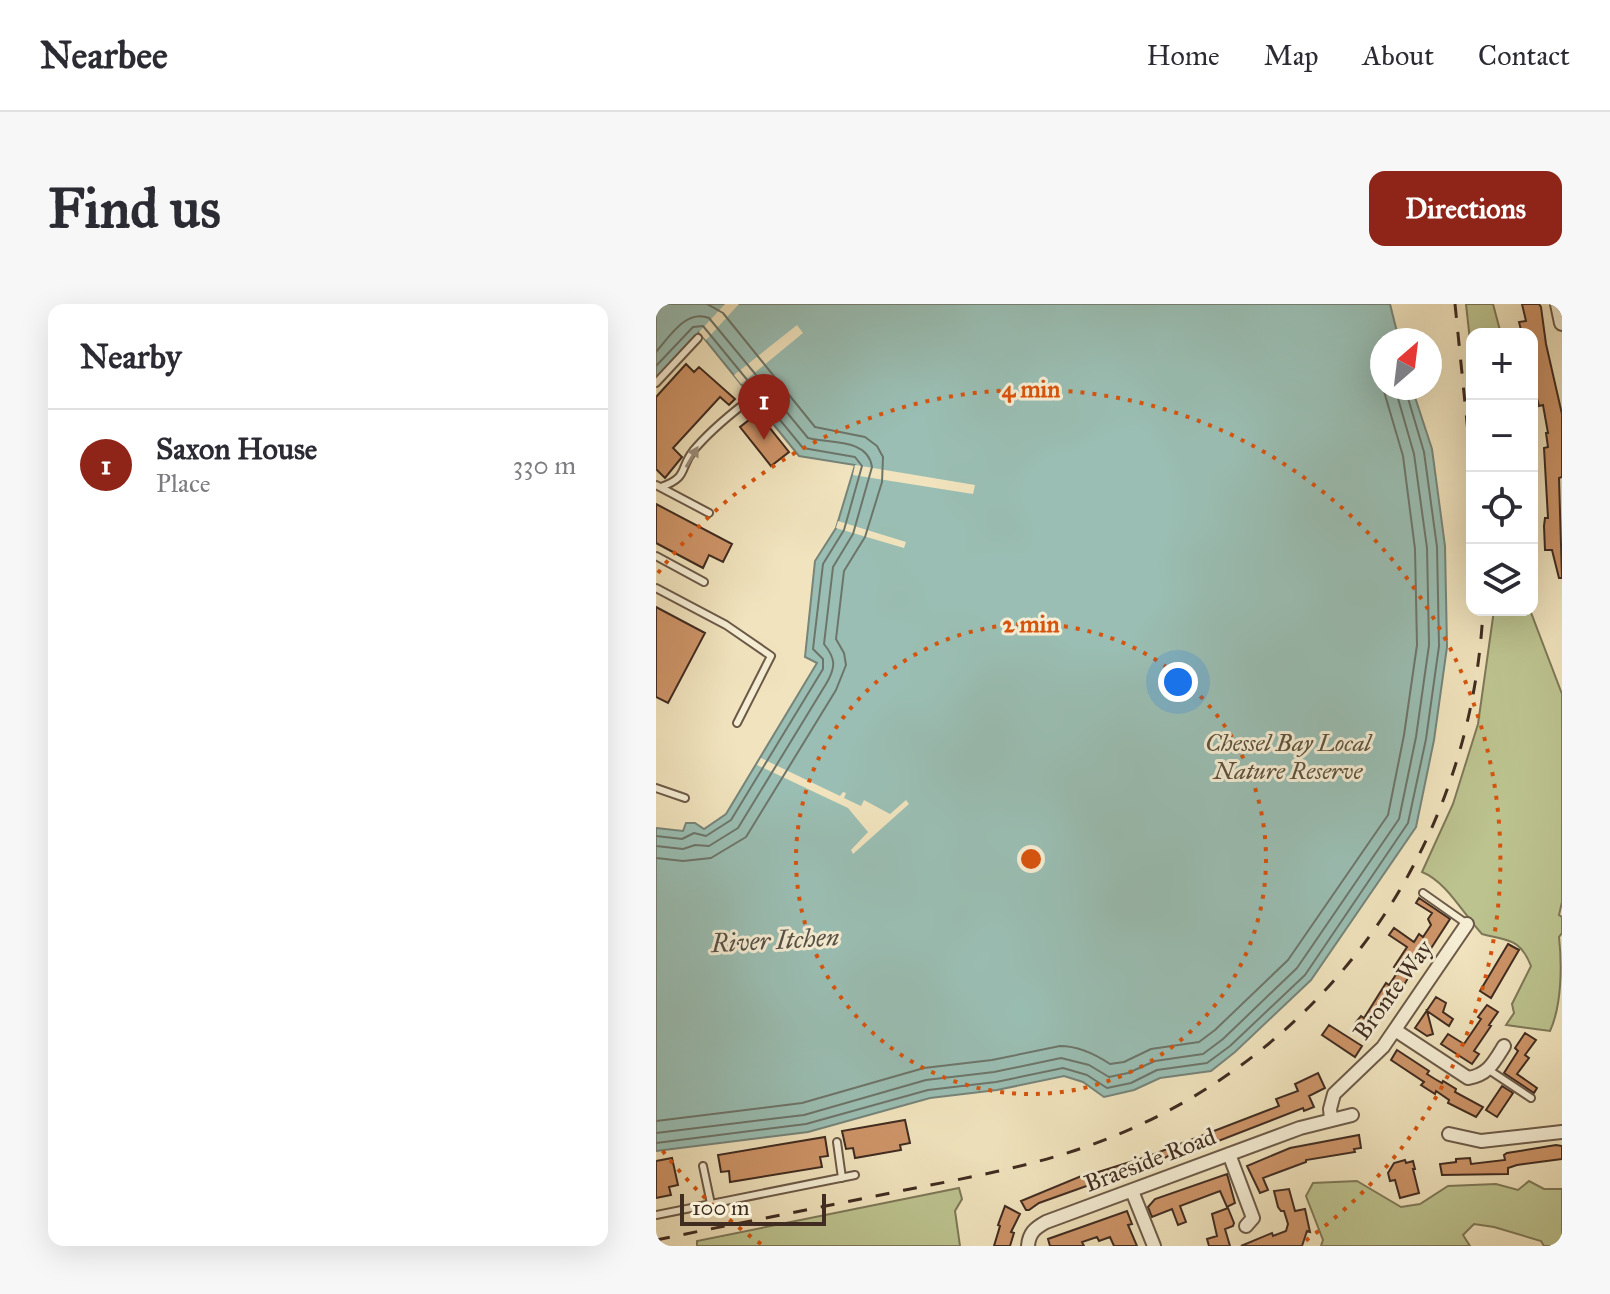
<!DOCTYPE html>
<meta charset="utf-8">
<style>
:root{--surface:#fff;--page:#f7f7f7;--text:#2b2b33;--muted:#7c7c81;--line:#e1e1e2;--accent:#8f2418}
body{margin:0;font-family:"IM FELL Great Primer",serif;background:var(--page);color:var(--text)}
.controls{position:absolute;right:24px;top:24px;display:grid;overflow:hidden;border-radius:16px;box-shadow:0 8px 32px #0002}
.controls button{width:72px;height:72px;display:grid;place-items:center;padding:0;border:0;border-bottom:2px solid var(--line);background:var(--surface);color:var(--text);font:40px sans-serif}
.compass{position:absolute;left:714px;top:24px;width:72px;height:72px;border-radius:50%;background:var(--surface);box-shadow:0 8px 32px #0002;rotate:28deg}
.scale{position:absolute;left:24px;bottom:20px;width:146px;box-sizing:border-box;padding-left:8px;border:4px solid #402c21;border-top:0;font-size:22px;line-height:28px;white-space:nowrap;color:#402c21;-webkit-text-stroke:6px #f5edd4;paint-order:stroke}
.you{position:absolute;left:522px;top:378px;width:28px;height:28px;margin:-20px;border:6px solid #fff;border-radius:50%;background:#1a73e8;box-shadow:0 0 0 12px #1a73e833}
.badge{display:grid;place-items:center;width:52px;height:52px;border-radius:50%;background:var(--accent);color:#fff;font-size:26px;font-weight:700}
.pin{position:absolute;translate:-50% -66px;filter:drop-shadow(0 2px 4px #0008)}
.pin::after{content:'';position:absolute;top:42px;width:28px;height:24px;background:inherit;clip-path:polygon(0 0,100% 0,50% 100%)}
.list{margin:0;padding:0;list-style:none}
h2{display:flex;justify-content:space-between;align-items:center;height:104px;margin:0;padding:0 32px;font-size:34px}
h2 small{font-size:26px;font-weight:400;color:var(--muted)}
.list li{display:grid;grid-template-columns:52px 1fr auto;gap:24px;align-items:center;box-sizing:border-box;height:112px;padding:0 32px;border-top:2px solid var(--line)}
.list b{display:block;font-size:30px;white-space:nowrap}
.list p{margin:0;font-size:26px;white-space:nowrap;color:var(--muted)}
.list em{font-size:26px;font-style:normal;color:var(--muted)}
.icon{flex:none;width:44px;height:44px;fill:none;stroke:currentColor;stroke-width:2;stroke-linecap:round;stroke-linejoin:round}
.map{position:relative;flex:none;width:906px;height:942px;overflow:hidden;border-radius:16px}
header{display:flex;align-items:center;gap:48px;box-sizing:border-box;height:112px;padding:0 40px;background:var(--surface);border-bottom:2px solid var(--line)}
header strong{font-size:38px}
nav{display:flex;gap:44px;margin-inline-start:auto;font-size:28px}
.intro{display:flex;align-items:center;justify-content:space-between;box-sizing:border-box;height:192px;padding:0 48px}
h1{margin:0;font-size:56px}
.button{padding:20px 36px;border-radius:16px;background:var(--accent);color:#fff;font-size:28px;font-weight:700}
main{display:flex;gap:48px;padding:0 48px}
aside{flex:1;background:var(--surface);border-radius:16px;box-shadow:0 8px 32px #0002}
.map>svg:first-child{display:block}
.green{fill:#bcc38f;stroke:#7e7858;stroke-width:2}
.water{fill:#9abeb3;stroke:#768479;stroke-width:2}
.pier{fill:#f0e3bd}
.lines{fill:none;stroke-linecap:round;stroke-linejoin:round}
.shore{stroke:#6d756a;stroke-width:2}
.building{fill:#cd9468;stroke:#402c21;stroke-width:2}
.service-casing{stroke:#6c5a48;stroke-width:10}
.minor-casing{stroke:#6c5a48;stroke-width:16}
.tertiary-casing{stroke:#6c5a48;stroke-width:18}
.service{stroke:#f5edd4;stroke-width:6}
.minor{stroke:#f5edd4;stroke-width:12}
.tertiary{stroke:#f5edd4;stroke-width:14}
.rail{stroke:#402c21;stroke-width:3;stroke-dasharray:14 14;stroke-linecap:butt}
.oneway{fill:#9a8c7a}
.ring{fill:none;stroke:#d7540e;stroke-width:4;stroke-dasharray:4 8}
.labels{text-anchor:middle;dominant-baseline:central;stroke-width:6;stroke-linejoin:round;paint-order:stroke}
.park-label{font-size:24px;font-style:italic;fill:#5f523c;stroke:#f5edd4}
.street-label{font-size:24px;fill:#402c21;stroke:#f5edd4}
.water-label{font-size:26px;font-style:italic;fill:#565046;stroke:#f5edd4}
.centre{fill:#d7540e;stroke:#f5edd4;stroke-width:4}
.ring-label{font-size:24px;text-anchor:middle;font-weight:bold;fill:#d7540e;stroke:#f5edd4;stroke-width:6;stroke-linejoin:round;paint-order:stroke}
</style>
<header>
<strong>Nearbee</strong>
<nav><a>Home</a><a>Map</a><a>About</a><a>Contact</a></nav>
</header>
<div class="intro"><h1>Find us</h1><a class="button">Directions</a></div>
<main>
<aside>
<h2>Nearby<small></small></h2>
<ul class="list">
<li><span class="badge">1</span><div><b>Saxon House</b><p>Place</p></div><em>330 m</em></li>
</ul>
</aside>
<div class="map">
<svg width="906" height="942" viewBox="0 0 906 942">
<rect width="100%" height="100%" fill="#f0e3bd"/>
<filter id="stains"><feTurbulence type="fractalNoise" baseFrequency=".0025" numOctaves="4"/><feColorMatrix values="0 0 0 0 .2 0 0 0 0 .09 0 0 0 0 .02 0 0 0 .5 -.17"/></filter>
<radialGradient id="worn" r=".72"><stop offset=".6" stop-color="#630" stop-opacity="0"/><stop offset="1" stop-color="#630" stop-opacity=".3"/></radialGradient>
<path class="green" d="M810 0H837L845 30H816V55Z
M838 306H874L906 390V598L903 611 906 613V629L903 633C906 660 906 701 894 727L850 721 858 709 856 700 875 662C864 634 852 637 826 630 807 610 791 578 766 568L797 500 822 420Z
M701 877 745 903 764 900 792 882 840 880 862 886 873 877 888 885H906V942H888L885 937 838 923 818 920 807 931 814 942H665L667 936 650 892 657 879Z
M303 884 306 895 299 907 304 942H41V937Z"/>
<path class="water" d="M0 0H734L743 36H726V84H756L776 145 789 242 791 343 778 436 760 523 655 676 579 748 555 767 504 774 478 786 448 793 427 778 408 772 341 786 274 794 152 828 0 847V524L27 527 30 519H39L48 525 70 510 161 359 149 353 159 257 180 224 199 161 143 152 43 28 0 74Z"/>
<path class="pier" d="M69 0H83L50 36 43 28Z
M141 21 147 29 85 80 78 71Z
M199 161 319 181 317 190 197 171Z
M182 217 250 238 248 244 180 224Z
M105 454 184 492 187 488 190 489 188 494 205 502 208 496 234 510 250 496 253 500 197 550 195 546 212 528 192 504 101 461Z"/>
<g class="lines">
<path class="shore" d="M0 48C14 32 30 5 53 14L152 134C174 140 212 134 216 163L197 230 177 263 168 340C180 355 180 363 170 380L82 524 53 542 39 541 27 545 0 542
M0 62 37 23 47 22 147 144 199 153 206 162 188 226 167 260 157 345 167 355V365L75 516 50 532 38 529 26 535 0 532
M0 554 27 557 55 554 90 533 180 386 190 361 188 349 180 335 188 267 209 233 226 178 227 153 221 142 209 133 159 123 67 9 51 0
M0 817 146 799 268 764 336 756 404 742C422 742 439 750 454 760L468 758 495 745 543 738 559 726 632 656 732 511 748 431 761 341 759 245 747 152 727 84
M0 829 148 811 270 776 338 768 405 754 433 761 453 773 472 769 499 757 547 750 567 735 641 664 743 515 760 433 773 341 771 244 758 150 739 84
M0 839 150 820 272 786 340 778 407 764 431 771 451 784 475 779 501 766 551 759 574 742 649 671 752 519 770 435 783 342 781 243 768 148 749 84"/>
</g>
<path class="building" d="M866 0H883L885 3 890 40 906 110V173L903 174 906 274H903L896 246H889L888 222 889 214H892L888 144 892 143 890 129H892L887 101 883 102 876 76V51H878L876 30H866L863 18 870 17Z
M30 60 38 68 43 63 79 95 73 101 64 93 17 144 26 153 9 174 0 165V93Z
M102 109 133 148 115 162 84 123Z
M0 200 76 240 67 258 53 251 47 264 0 239Z
M0 303 49 329 12 399 0 393Z
M763 594 794 615 774 646 770 644 736 701 734 700 714 728 700 718 705 712 708 714 730 679 733 681 743 666 738 663 751 643 733 631 738 624 758 638 763 630 767 633 775 621 772 615 776 609 760 599Z
M852 640 863 646 835 694 824 687Z
M780 693 790 699 787 708 797 715 793 722 771 707 777 730 771 732 759 724Z
M831 701 842 708 833 721 835 722 818 747 823 750 816 760 785 740 792 730 808 740 825 715 822 713Z
M673 721 706 742 699 753 666 731Z
M869 729 880 736 869 751 873 754 861 770 881 784 878 789 848 769 862 747 859 744Z
M741 746 773 767 771 770 779 775 786 779 787 777 800 785 799 788 827 803 820 813 792 799 793 796 780 787 779 790 765 781 768 778 735 756Z
M662 769 669 784 653 792 658 803 648 807 647 804 516 855 514 851 493 863 478 866 454 876 450 875 383 899 373 906H370L365 897 435 868 436 870 493 852 623 802 620 795 642 787 639 780Z
M846 782 857 789 841 813 830 806Z
M249 816 254 839 244 841 245 846 199 854 197 844 190 845 186 827Z
M703 831 705 844 698 845 699 848 650 856V858L607 874 612 886 604 889 591 862 634 844Z
M169 833 172 852 164 853 166 863 74 878 73 867 65 868 62 851Z
M900 841 906 842V855L861 861 852 864V870L786 871 784 860 800 858V855L814 854 815 860 849 856 848 851 851 849Z
M16 854 22 881 13 883 15 891 0 894V857Z
M749 856 750 859 757 857 759 865H757L763 889 744 894 739 876 734 877 732 869 738 859Z
M571 870 579 899 571 903 564 887 524 902 530 918 522 921 516 905 496 913 492 903 499 895Z
M633 885 639 907 649 905 654 928 651 927 646 942H585L616 929 617 932 630 927 632 920 628 907H625L622 903 618 887Z
M349 902 364 910 355 928 358 929 354 942H338L344 922 342 921Z
M572 904 578 919 577 922 569 925 574 942H553L551 935 561 932 556 910Z
M471 907 476 920 472 921 481 942H458L454 933 443 937 441 933 426 938 428 942H394L392 935Z"/>
<g class="lines">
<defs>
<path id="service" d="M0 79 42 34
M0 181 53 209
M5 183C33 173 23 165 37 147 52 129 71 113 89 99
M0 252 48 278
M0 284 70 321 115 352 81 419
M0 484 29 494
M767 589 811 620
M833 766 875 794
M181 838 186 874
M47 862 55 900
M0 911 199 871"/>
<path id="minor" d="M739 726 812 774C832 771 838 758 848 742
M675 815 674 805 678 790 727 743 811 620
M793 830 825 837 906 828
M573 850 597 914 590 922
M476 887 498 942
M372 942C373 929 379 924 390 918L644 824 696 811"/>
<path id="tertiary" d="M902 0 906 19"/>
</defs>
<use href="#service" class="service-casing"/>
<use href="#minor" class="minor-casing"/>
<use href="#tertiary" class="tertiary-casing"/>
<use href="#service" class="service"/>
<use href="#minor" class="minor"/>
<use href="#tertiary" class="tertiary"/>
<path class="rail" d="M799 0 816 168
M0 936C83 919 166 903 249 886 310 874 373 863 432 842 663 760 815 550 827 306"/>
</g>
<defs><path id="oneway-solid" d="M-6-.8H1V-3.2L6.5 0L1 3.2V.8H-6Z" transform="scale(2)"/></defs>
<use class="oneway" href="#oneway-solid" transform="translate(36 153) rotate(-60)"/>
<g class="ring">
<circle cx="375" cy="555" r="235"/>
<path d="M105 940A470 470 0 0 1 2 841M2 269A470 470 0 1 1 645 940"/>
</g>
<g class="labels">
<g class="park-label">
<text x="632" y="439">Chessel Bay Local<tspan x="632" dy="28">Nature Reserve</tspan></text>
</g>
<g class="street-label">
<text transform="translate(737 686) rotate(-54)">Bronte Way</text>
<text transform="translate(494 856) rotate(-21)">Braeside Road</text>
</g>
<g class="water-label">
<text transform="translate(119 636) rotate(-3)">River Itchen</text>
</g>
</g>
<circle cx="375" cy="555" r="12" class="centre"/>
<g class="ring-label">
<text x="375" y="93">4 min</text>
<text x="375" y="328">2 min</text>
</g>
<rect width="100%" height="100%" filter="url(#stains)"/>
<rect width="100%" height="100%" fill="url(#worn)"/>
</svg>
<div class="controls">
<button>+</button>
<button>−</button>
<button><svg class="icon" aria-label="locate" viewBox="0 0 24 24"><circle cx="12" cy="12" r="6"/><path d="M12 2v4M12 18v4M2 12h4M18 12h4"/></svg></button>
<button><svg class="icon" aria-label="layers" viewBox="0 0 24 24"><path d="M12 4l9 5-9 5-9-5zM3 14l9 5 9-5"/></svg></button>
</div>
<svg class="compass" viewBox="-18 -18 36 36"><path d="M0-13l5 13h-10z" fill="#e53935"/><path d="M0 13l5-13h-10z" fill="#7c7c81"/></svg>
<div class="scale">100 m</div>
<div class="you"></div>
<div class="pin badge" style="left:108px;top:136px">1</div>
</div>
</main>
